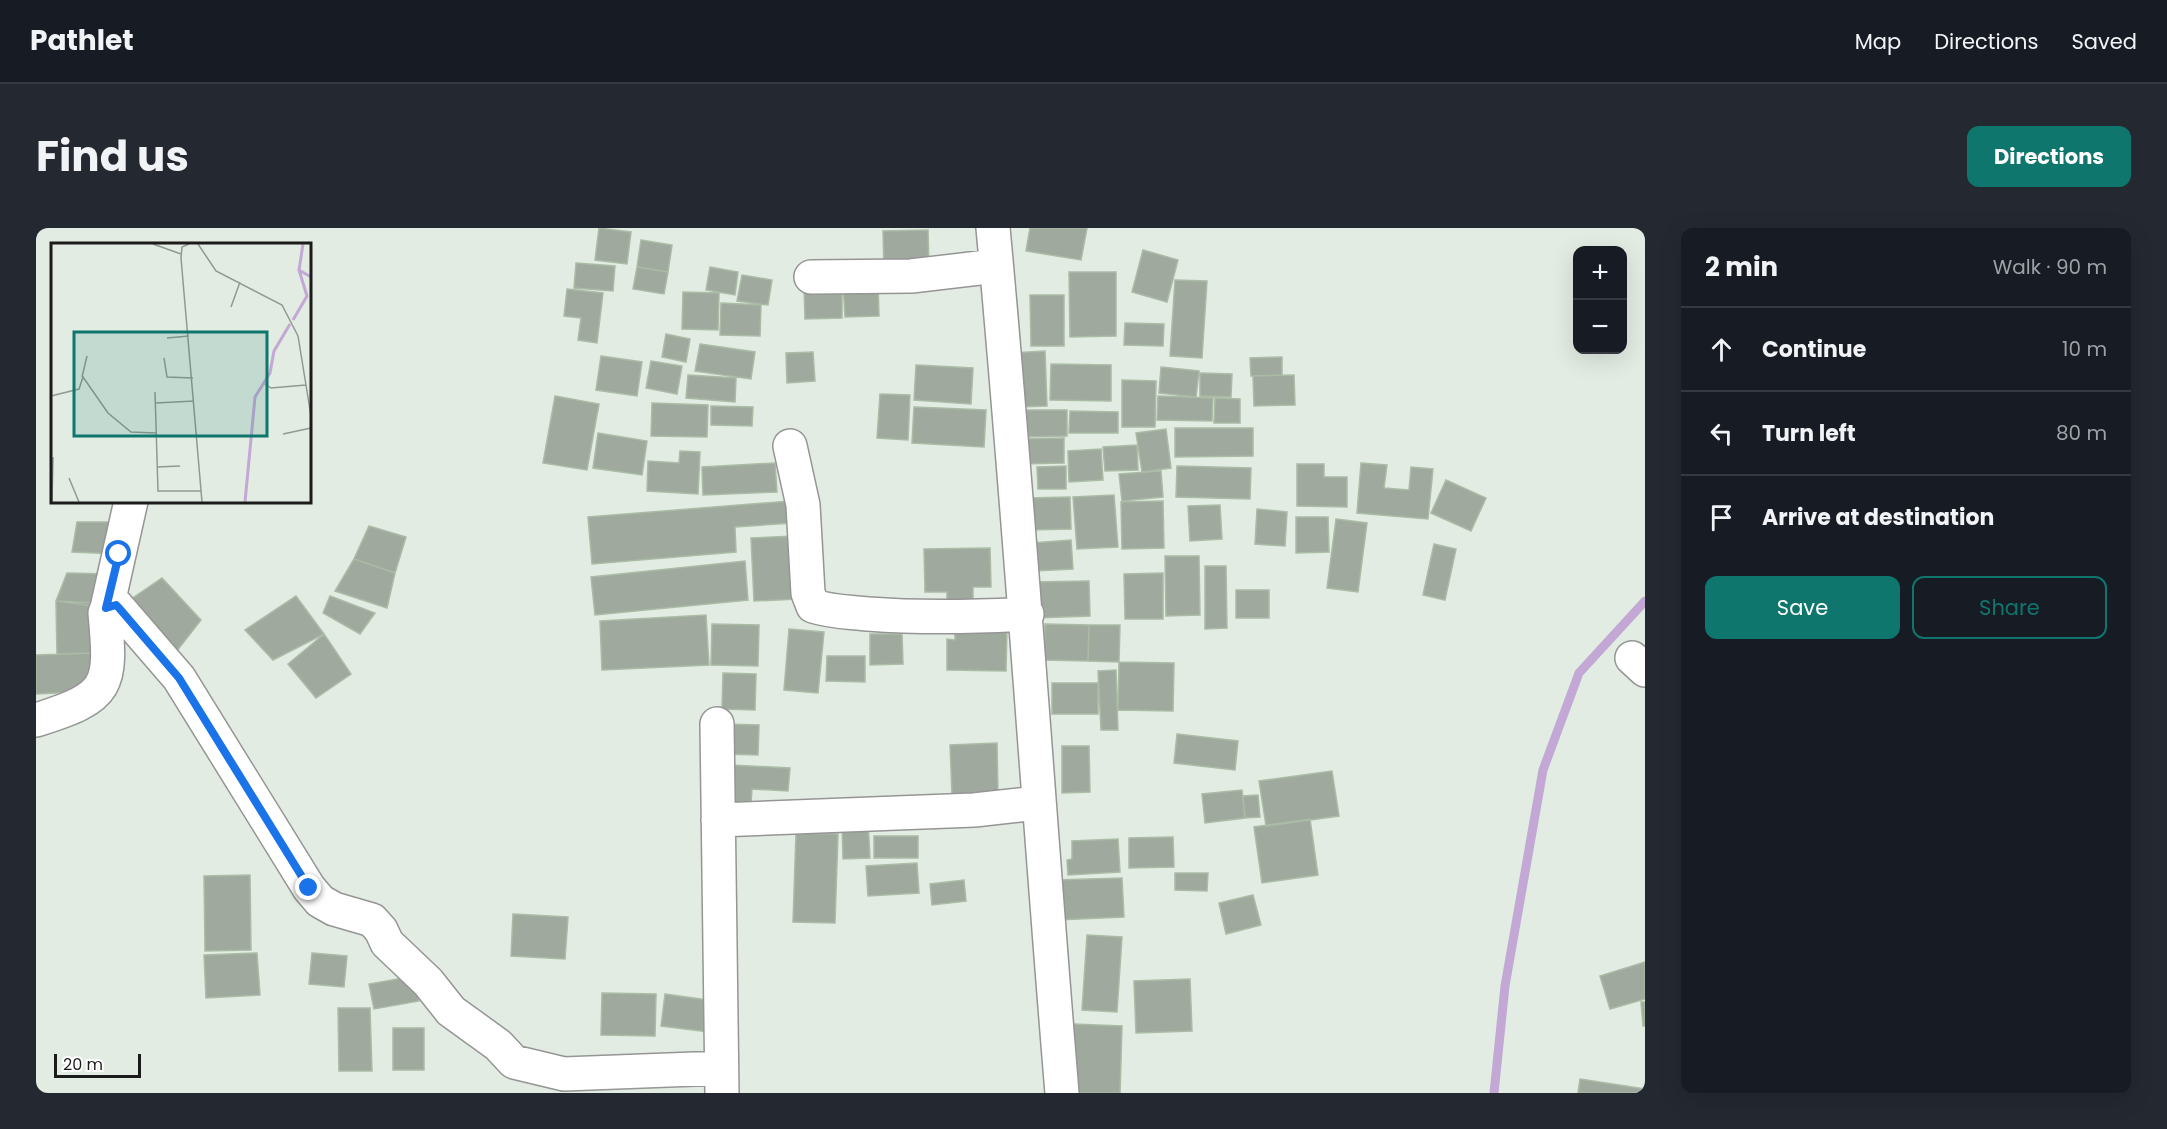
<!DOCTYPE html>
<meta charset="utf-8">
<style>
:root{--surface:#171b24;--page:#242831;--text:#f1f3f6;--muted:#9ea1a6;--line:#363941;--accent:#0f766e}
body{margin:0;font-family:Poppins,sans-serif;background:var(--page);color:var(--text)}
.controls{position:absolute;right:18px;top:18px;display:grid;overflow:hidden;border-radius:12px;box-shadow:0 6px 24px #0002}
.controls button{width:54px;height:54px;display:grid;place-items:center;padding:0;border:0;border-bottom:2px solid var(--line);background:var(--surface);color:var(--text);font:30px sans-serif}
.scale{position:absolute;left:18px;bottom:15px;width:87px;box-sizing:border-box;padding-left:6px;border:3px solid #1b1b1b;border-top:0;font-size:16px;line-height:21px;white-space:nowrap;color:#1b1b1b;-webkit-text-stroke:4px #fff;paint-order:stroke}
.stop{position:absolute;width:18px;height:18px;margin:-14px;border:4px solid #1a73e8;border-radius:50%;background:#fff}
.stop.end{background:#1a73e8;border-color:#fff;box-shadow:0 2px 6px #0008}
.list{margin:0;padding:0;list-style:none}
h2{display:flex;justify-content:space-between;align-items:center;height:78px;margin:0;padding:0 24px;font-size:26px}
h2 small{font-size:20px;font-weight:400;color:var(--muted)}
.list li{display:grid;grid-template-columns:39px 1fr auto;gap:18px;align-items:center;box-sizing:border-box;height:84px;padding:0 24px;border-top:2px solid var(--line)}
.list b{display:block;font-size:22px;white-space:nowrap}
.list em{font-size:20px;font-style:normal;color:var(--muted)}
.actions{display:flex;gap:12px;padding:18px 24px}
.actions a{flex:1;padding:14px 0;border:2px solid var(--accent);border-radius:12px;text-align:center;font-size:21px;color:var(--accent)}
.actions .main{background:var(--accent);color:#fff}
.icon{flex:none;width:33px;height:33px;fill:none;stroke:currentColor;stroke-width:2;stroke-linecap:round;stroke-linejoin:round}
.map{position:relative;flex:none;width:1609px;height:865px;overflow:hidden;border-radius:12px}
header{display:flex;align-items:center;gap:36px;box-sizing:border-box;height:84px;padding:0 30px;background:var(--surface);border-bottom:2px solid var(--line)}
header strong{font-size:28px}
nav{display:flex;gap:33px;margin-inline-start:auto;font-size:21px}
.intro{display:flex;align-items:center;justify-content:space-between;box-sizing:border-box;height:144px;padding:0 36px}
h1{margin:0;font-size:42px}
.button{padding:15px 27px;border-radius:12px;background:var(--accent);color:#fff;font-size:21px;font-weight:700}
main{display:flex;gap:36px;padding:0 36px}
aside{flex:1;background:var(--surface);border-radius:12px;box-shadow:0 6px 24px #0002}
.map>svg:first-child{display:block}
.lines{fill:none;stroke-linecap:round;stroke-linejoin:round}
.stream{stroke:#c3a7d5;stroke-width:9}
.building{fill:#a0a99e;stroke:#aabba6;stroke-width:1.5}
.minor-casing{stroke:#959595;stroke-width:36}
.minor{stroke:#fff;stroke-width:33}
.route{stroke:#1a73e8;stroke-width:8}
.inset-river{fill:none;stroke:#c3a7d5;stroke-width:3}
.inset-road{fill:none;stroke:#929892;stroke-width:1.5}
.view{fill:#0f766e;fill-opacity:0.15;stroke:#0f766e;stroke-width:3}
.inset-edge{fill:none;stroke:#1b1b1b;stroke-width:3}
</style>
<header>
<strong>Pathlet</strong>
<nav><a>Map</a><a>Directions</a><a>Saved</a></nav>
</header>
<div class="intro"><h1>Find us</h1><a class="button">Directions</a></div>
<main>
<div class="map">
<svg width="1609" height="865" viewBox="0 0 1609 865">
<rect width="100%" height="100%" fill="#e2ece2"/>
<g class="lines">
<path class="stream" d="M1458 865 1469 758 1507 542 1543 445 1609 373"/>
</g>
<path class="building" d="M563 0 595 4 591 36 559 32Z
M994 0H1051L1045 32 990 23Z
M892 2 893 40 848 41 847 3Z
M605 12 636 17 632 44 601 39Z
M1107 22 1142 32 1131 74 1096 64Z
M540 35 579 38 577 63 538 60Z
M601 39 632 44 628 66 597 61Z
M674 39 702 44 699 67 670 62Z
M1033 44H1080V108L1034 109Z
M706 47 736 52 732 77 701 73Z
M1139 52 1171 53 1166 130 1134 128Z
M842 53 843 88 809 89 807 55Z
M806 58V90L769 91 768 59Z
M531 61 567 65 561 115 542 112 545 90 528 88Z
M647 64 683 65 682 102 646 101Z
M994 67H1028V118H995Z
M685 75 725 77 724 108 684 107Z
M1089 95 1128 96 1127 118 1088 117Z
M630 106 654 111 650 134 626 129Z
M664 116 719 124 715 151 659 143Z
M1009 123 1011 178 978 179 975 125Z
M777 124 779 153 751 155 750 125Z
M565 128 606 134 601 168 560 162Z
M1246 129V147L1215 148 1214 130Z
M615 133 646 138 641 166 610 160Z
M1015 136 1075 137V173L1014 172Z
M880 137 937 140 935 176 878 172Z
M1125 139 1163 143 1160 169 1123 165Z
M1164 145 1196 146 1195 169 1164 168Z
M652 147 700 150 699 174 650 170Z
M1258 147 1259 177 1218 178 1217 148Z
M1086 152 1120 153 1119 199H1086Z
M844 166 874 167 872 212 841 210Z
M519 168 563 176 551 242 507 235Z
M1122 168 1177 170 1176 193 1121 192Z
M1179 170 1204 171V195H1178Z
M616 175 672 177 671 209 615 208Z
M675 178 717 179 716 198 675 197Z
M878 179 950 182 948 219 876 215Z
M977 182H1031V208L978 209Z
M1034 183 1082 184V205H1033Z
M1139 200H1217V228L1139 229Z
M1130 201 1135 240 1106 244 1100 205Z
M562 205 611 213 606 247 557 240Z
M1028 210V235L979 236V211Z
M1101 217 1102 242 1069 243 1067 219Z
M1065 221 1067 252 1033 254 1032 223Z
M644 223 664 224 662 266 611 263 612 233 643 235Z
M739 235 741 264 667 267 666 239Z
M1325 235 1351 237 1348 260 1373 262 1375 239 1397 241 1392 291 1321 285Z
M1261 236H1288V249H1311V279L1261 278Z
M1030 238V261H1002L1001 239Z
M1141 238 1215 240 1214 271 1140 269Z
M1125 243 1127 269 1086 273 1083 246Z
M1410 252 1450 270 1435 303 1395 285Z
M1078 267 1082 319 1041 321 1037 269Z
M1034 269 1035 301 991 302 990 270Z
M754 273 756 295 699 299 700 324 556 336 552 289Z
M1127 273 1128 320 1086 321 1085 274Z
M1184 277 1186 311 1154 313 1152 278Z
M1221 281 1251 284 1249 318 1219 316Z
M1260 289H1292L1293 324 1260 325Z
M1300 291 1331 295 1322 364 1291 360Z
M41 294H90L83 326 36 324Z
M333 298 370 309 359 345 318 331Z
M759 308 762 371 718 373 715 310Z
M1035 312 1037 341 998 343 996 315Z
M1398 316 1420 321 1409 372 1387 367Z
M954 320 955 359H937V374H911V364H889L888 321Z
M1129 328H1163L1164 387 1130 388Z
M318 331 359 345 351 380 299 363Z
M709 333 712 372 559 387 555 349Z
M1169 338H1190L1191 400 1169 401Z
M31 345 71 346V380L20 373Z
M1127 345V391H1089L1088 346Z
M126 350 165 392 136 429 91 374Z
M1053 353 1054 388 999 390 997 354Z
M1200 362H1233V390H1200Z
M260 368 288 406 237 432 209 402Z
M294 368 339 385 324 406 287 385Z
M20 373 60 375 55 425 21 426Z
M670 387 673 437 566 442 564 393Z
M676 396 723 397 722 438 675 437Z
M1009 396 1053 397 1052 433 1008 432Z
M1053 397H1084L1083 434 1052 433Z
M919 399 971 400 970 443 911 442V411L919 412Z
M753 401 788 404 782 465 748 462Z
M288 406 315 446 280 470 252 436Z
M834 406H866L867 436 834 437Z
M55 425 61 463 0 466V427Z
M791 428H829V454L790 453Z
M1083 434 1138 435 1137 483 1082 482Z
M1080 442 1082 502H1065L1062 443Z
M687 445 720 446 719 482 686 481Z
M1016 455H1062V486H1016Z
M687 496 723 497 722 527 686 526Z
M1141 506 1202 513 1199 542 1138 535Z
M961 515 962 565 916 566 914 517Z
M1026 518H1053L1054 564 1026 565Z
M695 537 754 540 752 563 716 561 715 575 693 574Z
M1296 543 1303 588 1230 598 1223 553Z
M1206 562 1209 590 1169 595 1166 566Z
M1222 567 1224 589 1209 590 1207 568Z
M1274 591 1282 647 1226 655 1218 599Z
M832 593 834 630 807 631 806 594Z
M760 605 802 606 799 695 757 694Z
M838 608H882V630H838Z
M1137 609 1138 639 1093 640V610Z
M1082 611 1084 644 1032 647 1031 632 1036 631V613Z
M881 635 883 665 832 668 830 638Z
M1139 645H1172L1171 663 1139 662Z
M214 647 215 722 169 723 168 648Z
M1086 650 1088 689 1021 692 1019 652Z
M928 652 930 673 896 677 894 656Z
M1217 667 1225 697 1190 706 1183 675Z
M477 686 532 689 529 731 475 728Z
M1051 707 1086 709 1081 784 1046 782Z
M221 725 224 767 170 770 168 727Z
M276 725 311 728 308 759 273 756Z
M1609 734V771L1574 781 1564 748Z
M378 748 383 773 338 781 333 756Z
M1154 751 1156 803 1100 805 1098 753Z
M566 765 620 766 619 808 565 807Z
M629 766 678 773 673 804 625 798Z
M1605 774H1609V798H1607Z
M302 780H334L336 843H303Z
M1037 796 1086 798 1084 865H1035Z
M357 800H388V842H357Z
M1544 851 1609 861V865H1542Z"/>
<g class="lines">
<defs>
<path id="minor" d="M957 0C984 288 1002 577 1026 865
M775 49 875 48 960 38
M754 218 767 277 772 365 777 378C795 384 814 384 832 386 885 390 938 389 991 386
M71 380 95 273
M1596 430 1609 442
M0 492C74 469 76 459 69 385L71 380 80 377 143 450 273 660 284 673 298 681 336 692 345 702 351 715 392 754 415 783 462 817 478 834 528 846 685 840
M681 496 686 865
M682 592 938 582 1002 575"/>
</defs>
<use href="#minor" class="minor-casing"/>
<use href="#minor" class="minor"/>
</g>
<g class="lines">
<path class="route" d="M83 326 70 380 80 377 83 380 143 450 273 660"/>
</g>
<g transform="translate(15 15)">
<rect width="260" height="260" fill="#e2ece2"/>
<path class="inset-river" d="M252 1 248 27 260 34M242 77 256 53 248 27M194 259 204 154 219 130 223 108 239 81"/>
<path class="inset-road" d="M102 1 130 11M138 1 131 4 130 15 151 259M147 1 165 28 231 62 247 93 260 173M180 64 189 39M116 95 138 93M113 115 116 134 142 135M31 134 36 113M214 141 220 145 255 142M104 149 107 248H150M0 153 28 146 32 134 57 170 80 189 105 190M105 160 143 158M232 191 260 185M106 224 129 223M18 235 28 259M1 259 2 214"/>
<path class="view" d="M23 89H216V193H23Z"/>
<rect width="260" height="260" class="inset-edge"/>
</g>
</svg>
<div class="controls">
<button>+</button>
<button>−</button>
</div>
<div class="scale">20 m</div>
<div class="stop" style="left:83px;top:326px"></div>
<div class="stop end" style="left:273px;top:660px"></div>
</div>
<aside>
<h2>2 min<small>Walk · 90 m</small></h2>
<ul class="list">
<li><svg class="icon" aria-label="ahead" viewBox="0 0 24 24"><path d="M12 20V5M6 11l6-6 6 6"/></svg><div><b>Continue</b></div><em>10 m</em></li>
<li><svg class="icon" aria-label="left" viewBox="0 0 24 24"><path d="M17 20v-9H6M10 6l-5 5 5 5"/></svg><div><b>Turn left</b></div><em>80 m</em></li>
<li><svg class="icon" aria-label="arrive" viewBox="0 0 24 24"><path d="M6 21V4h12l-3 4 3 4H6"/></svg><div><b>Arrive at destination</b></div></li>
</ul>
<div class="actions"><a class="main">Save</a><a>Share</a></div>
</aside>
</main>
